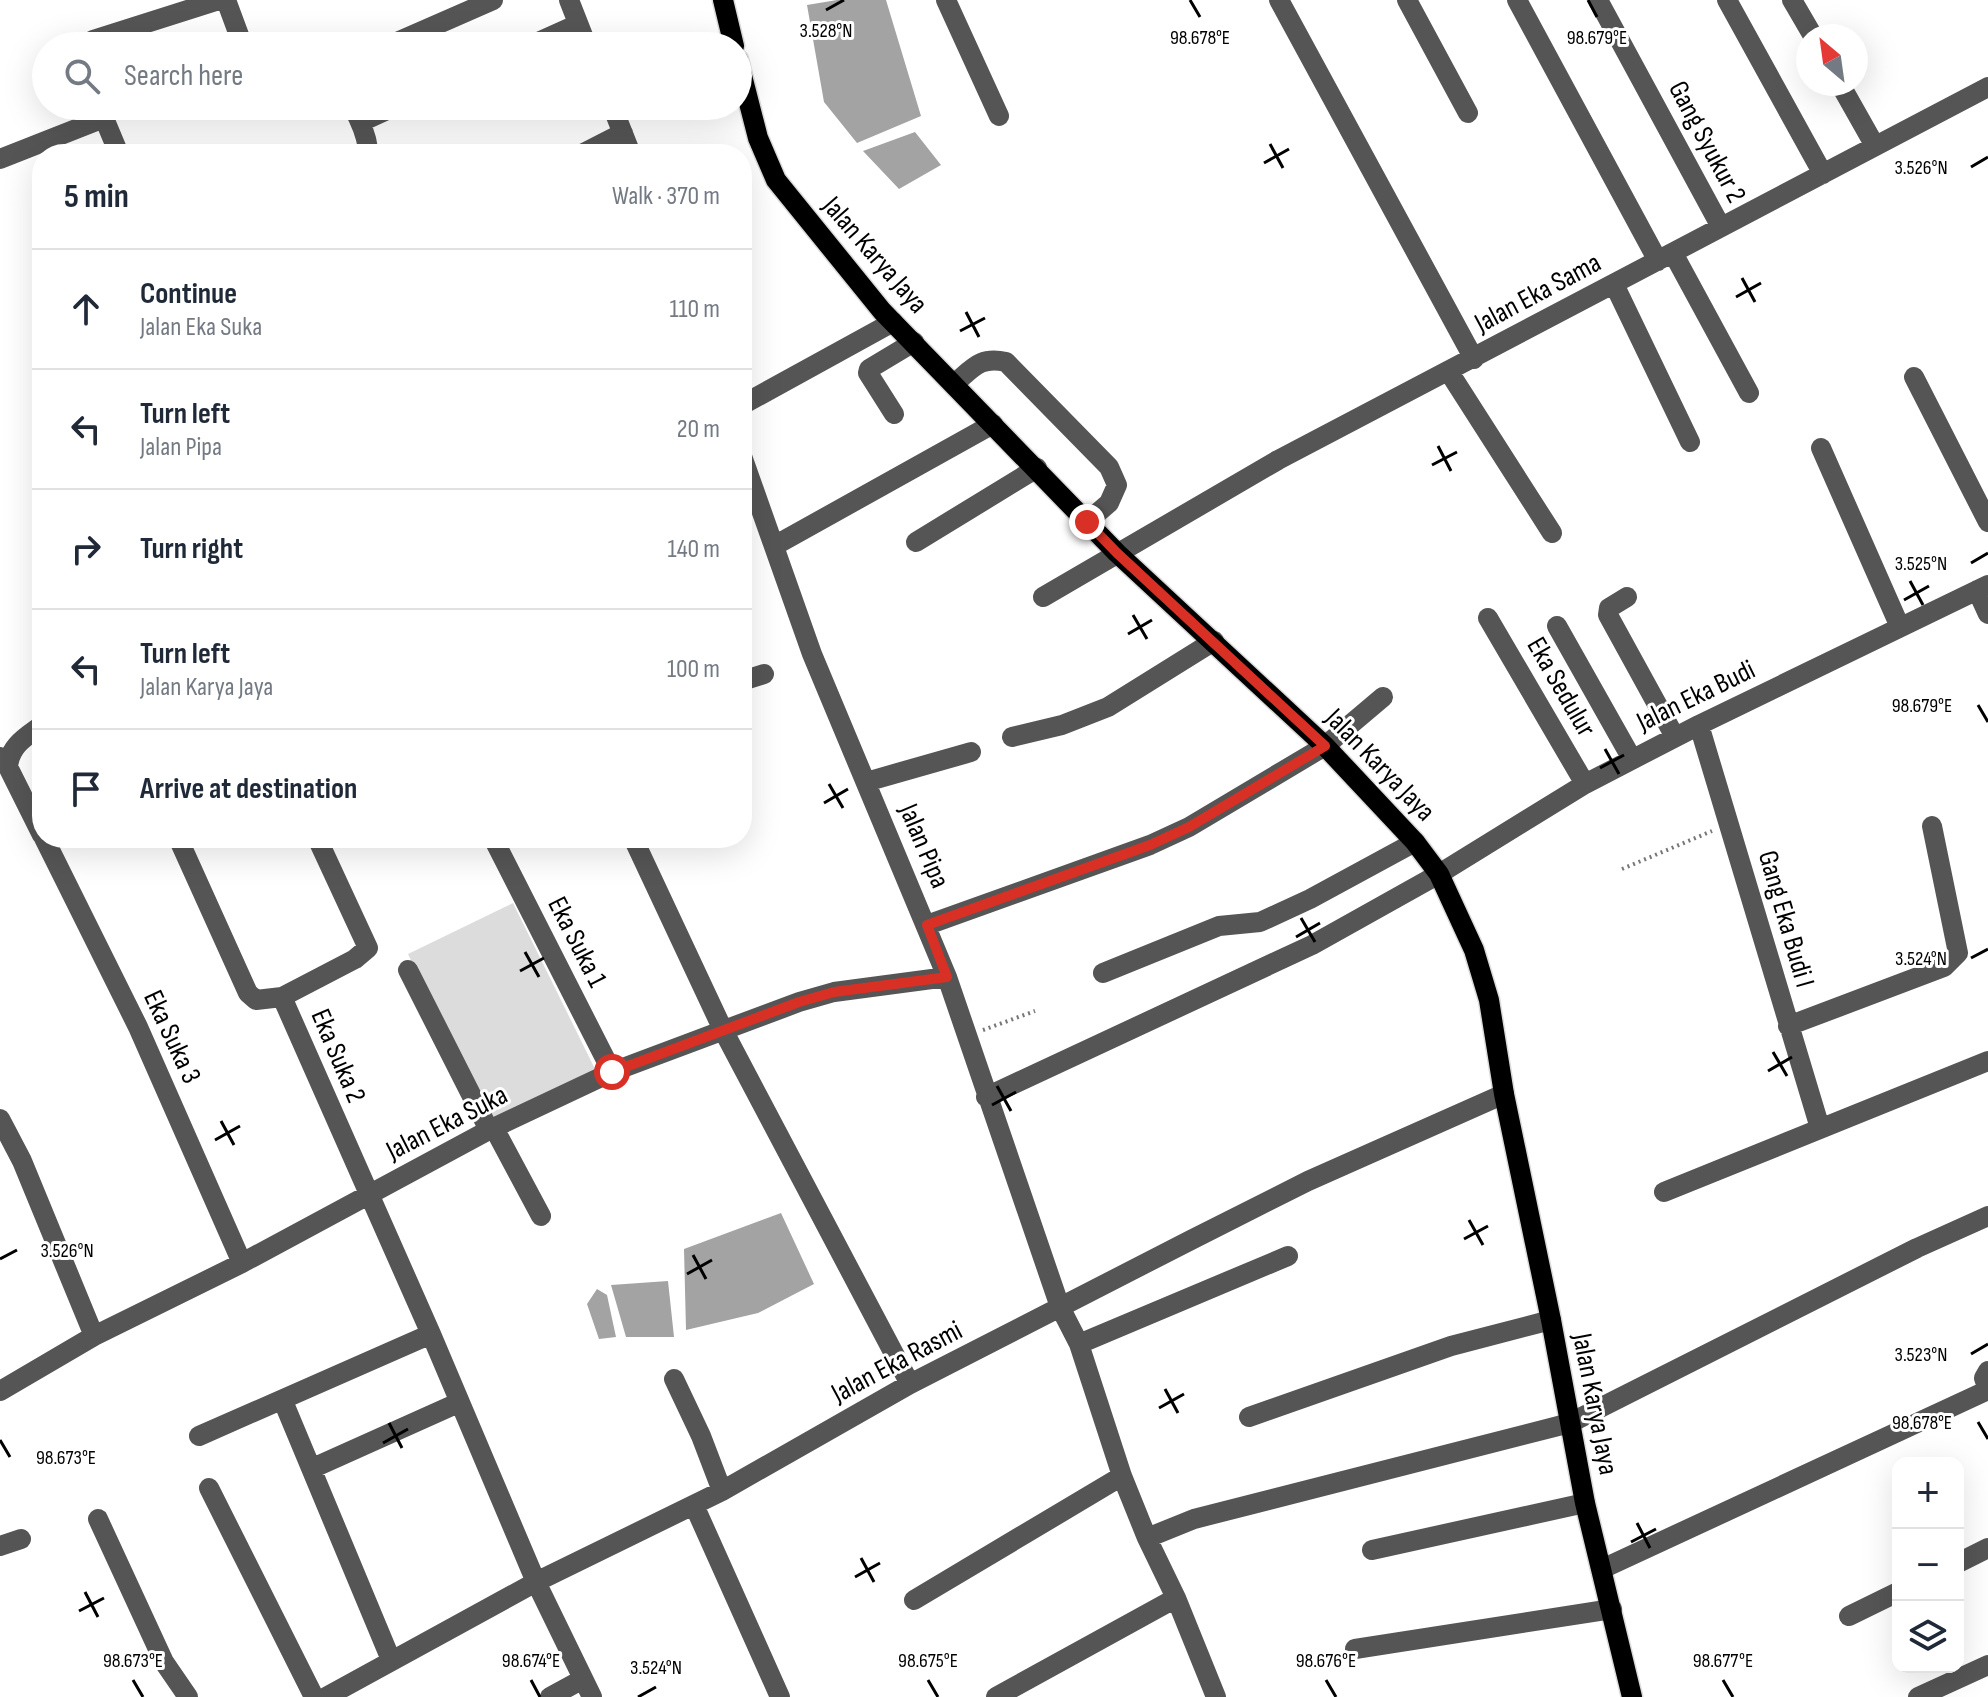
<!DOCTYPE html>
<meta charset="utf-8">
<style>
:root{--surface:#fff;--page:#f2f2f3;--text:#1f2937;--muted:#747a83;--line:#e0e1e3}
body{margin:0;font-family:"Sofia Sans Condensed",sans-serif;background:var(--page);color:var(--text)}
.controls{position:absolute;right:24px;bottom:24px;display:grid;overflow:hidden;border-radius:16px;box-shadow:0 8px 32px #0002}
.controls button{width:72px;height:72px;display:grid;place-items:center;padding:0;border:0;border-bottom:2px solid var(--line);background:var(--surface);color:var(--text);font:40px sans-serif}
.compass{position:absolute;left:1796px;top:24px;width:72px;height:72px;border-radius:50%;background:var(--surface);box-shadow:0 8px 32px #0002;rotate:331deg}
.stop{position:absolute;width:24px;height:24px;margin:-18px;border:6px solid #d93025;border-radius:50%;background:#fff}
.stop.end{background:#d93025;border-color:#fff;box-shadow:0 2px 8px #0008}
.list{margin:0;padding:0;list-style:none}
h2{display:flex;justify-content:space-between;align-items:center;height:104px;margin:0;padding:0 32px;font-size:34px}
h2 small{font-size:26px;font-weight:400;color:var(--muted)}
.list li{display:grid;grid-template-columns:52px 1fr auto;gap:24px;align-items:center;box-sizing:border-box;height:120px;padding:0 32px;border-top:2px solid var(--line)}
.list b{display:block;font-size:30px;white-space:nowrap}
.list p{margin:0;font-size:26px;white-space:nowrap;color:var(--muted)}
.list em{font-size:26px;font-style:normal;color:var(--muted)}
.icon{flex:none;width:44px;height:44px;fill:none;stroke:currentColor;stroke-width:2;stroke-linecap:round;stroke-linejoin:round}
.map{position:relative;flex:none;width:1988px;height:1697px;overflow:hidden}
.search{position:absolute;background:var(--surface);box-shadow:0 8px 32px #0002;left:32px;top:32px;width:720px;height:88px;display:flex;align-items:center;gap:20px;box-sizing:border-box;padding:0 28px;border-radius:44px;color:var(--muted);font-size:30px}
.panel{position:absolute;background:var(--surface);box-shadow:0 8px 32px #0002;left:32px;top:144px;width:720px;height:704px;border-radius:32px}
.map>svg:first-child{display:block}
.green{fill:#dcdcdc}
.water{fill:#a3a3a3}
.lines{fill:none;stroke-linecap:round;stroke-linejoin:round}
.major-casing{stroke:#dbdbdb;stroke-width:23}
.path{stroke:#777;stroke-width:4;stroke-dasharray:2 4;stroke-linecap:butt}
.minor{stroke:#555;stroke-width:20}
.major{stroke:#000;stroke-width:20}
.route{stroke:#d93025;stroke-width:10}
.ticks{fill:none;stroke:#000;stroke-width:3}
.labels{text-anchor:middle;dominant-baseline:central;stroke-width:6;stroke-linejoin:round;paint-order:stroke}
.street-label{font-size:28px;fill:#000;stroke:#fff}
.ticks-label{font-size:20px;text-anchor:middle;fill:#000;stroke:#fff;stroke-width:6;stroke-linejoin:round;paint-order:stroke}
</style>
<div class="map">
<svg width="1988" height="1697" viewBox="0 0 1988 1697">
<rect width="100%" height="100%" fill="#fff"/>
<path class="green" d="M513 903 598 1075 492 1127 408 954Z"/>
<path class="water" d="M837 0H886L921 116 857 143 824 102 807 5Z
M915 132 941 165 899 189 863 151Z
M781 1213 814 1284 758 1313 686 1330 684 1249Z
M668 1281 674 1337H626L611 1285Z
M597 1289 607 1295 616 1337 599 1339 587 1304Z"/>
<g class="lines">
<defs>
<path id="major" d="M723 0 734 46
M738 60 758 138 776 180 882 311 1117 553 1325 746 1415 842 1439 874 1474 950 1489 1000 1504 1094 1551 1320 1585 1503 1632 1697"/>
</defs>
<use href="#major" class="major-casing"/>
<path class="path" d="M1622 869 1712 831
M983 1030 1035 1011"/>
<path class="minor" d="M226 0 243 46
M569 0 587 46
M946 0 999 116
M1279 0 1474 359
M1407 0 1468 113
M1517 0 1658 261
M1598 0 1721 227
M1727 0 1823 174
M1792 0 1813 36
M88 46 93 40 219 0
M388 46 493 0
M529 46 578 24
M1840 84 1875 146
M352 106C360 120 366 133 368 149L360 154
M612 106 631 154
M104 118 119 154
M361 122 396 106
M582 154 623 133
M0 159 104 118 100 106
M1673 253 1749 393
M1614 284 1690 442
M1449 372 1552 533
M1914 377 1988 522
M954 384C973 368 980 356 1006 362L1109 467 1117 485 1109 503 1087 522
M742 405 893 322
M894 414 868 373 869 369 914 342
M1821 448 1900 627
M742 456 812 654 947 977 1060 1307 1079 1344 1122 1476 1147 1538 1176 1598 1216 1697
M916 542 1037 468
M774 546 993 424
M1977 590 1988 614
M1043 597 1278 460 1988 87
M1627 597 1609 608 1608 615 1675 737
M1488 618 1585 784
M1557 626 1632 759
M742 681 764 674
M1699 725 1820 1128
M1012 737 1062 725 1108 707 1214 641
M0 757 8 767 42 835
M8 767C10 745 26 737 42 725
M866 782 971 752
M44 838 138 1027 242 1263
M178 838 248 993 256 1000 282 997 431 1334 536 1582 592 1697
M493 838 612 1072
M633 838 723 1030 910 1384
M927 925 1150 845 1189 827 1325 746 1383 697
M408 970 489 1130
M1103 973 1219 926 1260 922 1310 899 1415 842
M282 997 355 959 368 948 317 838
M1788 1026 1944 967 1958 953 1932 826
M986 1097 1312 945 1439 874 1585 784 1699 725 1988 585
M0 1119 22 1161 94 1336
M494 1128 541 1216
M1664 1192 1988 1061
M1079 1344 1288 1256
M674 1379 701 1436 722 1491
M0 1391 94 1336 242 1263 489 1130 612 1072 799 1002 834 992 947 977
M283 1401 391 1660
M1249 1417 1451 1346 1551 1320
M199 1436 431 1334
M313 1468 458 1403
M209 1488 314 1697
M694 1505 780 1697
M98 1519 164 1662 188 1697
M1147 1538 1194 1519 1570 1423 1917 1248 1988 1216
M0 1546 21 1539
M1372 1550 1585 1503
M1958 1563 1988 1548
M1602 1569 1988 1390 1984 1378 1988 1371
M914 1600 1122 1476
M1849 1616 1898 1592
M1355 1649 1612 1609
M326 1697 536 1582 722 1491 910 1384 1191 1240 1308 1181 1504 1094
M550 1697 583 1679
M996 1697 1176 1598
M1918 1697 1988 1665"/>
<use href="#major" class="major"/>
</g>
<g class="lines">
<path class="route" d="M612 1072 799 1002 834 992 947 977 927 925 1150 845 1189 827 1325 746 1117 553 1087 522"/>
</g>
<path class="ticks" d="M1190 0 1200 17M1588 0 1597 17M826 10 844 0M1270 144 1283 168M1264 163 1289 149M1971 167 1988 157M1742 278 1755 302M1736 297 1761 283M966 312 979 337M960 331 985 318M1438 446 1451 471M1432 465 1457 452M1971 563 1988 553M1910 581 1923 605M1904 600 1929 586M1133 615 1147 639M1128 634 1152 620M1978 705 1988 722M1605 749 1619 774M1600 768 1624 755M829 784 843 808M824 803 848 789M1301 918 1315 942M1296 937 1320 923M525 952 539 977M1971 958 1988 949M520 971 544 958M1773 1052 1787 1076M1768 1071 1792 1057M997 1086 1011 1111M992 1105 1016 1092M221 1121 234 1145M215 1140 240 1126M1469 1220 1483 1245M1464 1239 1488 1226M693 1255 706 1279M0 1259 17 1250M687 1274 712 1260M1971 1354 1988 1344M1165 1389 1178 1413M1159 1408 1184 1394M1978 1422 1988 1439M389 1423 402 1448M0 1440 10 1457M383 1443 408 1429M1637 1523 1650 1548M1631 1542 1656 1529M861 1558 874 1582M855 1577 880 1563M85 1592 98 1617M79 1611 104 1598M133 1680 143 1697M531 1680 540 1697M928 1680 938 1697M1326 1680 1336 1697M1723 1680 1733 1697M638 1697 656 1687"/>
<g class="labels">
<g class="street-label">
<text transform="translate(1707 142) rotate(62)">Gang Syukur 2</text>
<text transform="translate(875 255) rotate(49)">Jalan Karya Jaya</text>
<text transform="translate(1538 293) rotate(-28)">Jalan Eka Sama</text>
<text transform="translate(1561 687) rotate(60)">Eka Sedulur</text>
<text transform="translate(1696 696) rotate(-26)">Jalan Eka Budi</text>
<text transform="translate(1380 765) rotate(46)">Jalan Karya Jaya</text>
<text transform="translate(924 846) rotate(67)">Jalan Pipa</text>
<text transform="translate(1786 919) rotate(74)">Gang Eka Budi I</text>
<text transform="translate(577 942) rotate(63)">Eka Suka 1</text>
<text transform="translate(172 1037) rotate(65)">Eka Suka 3</text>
<text transform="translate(338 1056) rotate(67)">Eka Suka 2</text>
<text transform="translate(447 1123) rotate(-27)">Jalan Eka Suka</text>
<text transform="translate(897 1362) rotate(-28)">Jalan Eka Rasmi</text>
<text transform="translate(1595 1404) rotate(79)">Jalan Karya Jaya</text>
</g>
</g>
<g class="ticks-label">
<text x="826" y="37">3.528°N</text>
<text x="1200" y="44">98.678°E</text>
<text x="1597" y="44">98.679°E</text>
<text x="1921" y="174">3.526°N</text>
<text x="1921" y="570">3.525°N</text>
<text x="1922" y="712">98.679°E</text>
<text x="1921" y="965">3.524°N</text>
<text x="67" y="1257">3.526°N</text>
<text x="1921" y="1361">3.523°N</text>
<text x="1922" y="1429">98.678°E</text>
<text x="66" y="1464">98.673°E</text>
<text x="133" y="1667">98.673°E</text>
<text x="531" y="1667">98.674°E</text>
<text x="928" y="1667">98.675°E</text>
<text x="1326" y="1667">98.676°E</text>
<text x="1723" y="1667">98.677°E</text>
<text x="656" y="1674">3.524°N</text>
</g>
</svg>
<div class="controls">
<button>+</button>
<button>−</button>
<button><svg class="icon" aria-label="layers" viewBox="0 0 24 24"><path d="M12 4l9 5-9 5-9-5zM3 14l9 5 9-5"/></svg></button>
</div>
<svg class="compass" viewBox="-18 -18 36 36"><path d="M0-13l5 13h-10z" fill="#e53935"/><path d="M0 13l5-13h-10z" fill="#747a83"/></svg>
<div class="stop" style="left:612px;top:1072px"></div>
<div class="stop end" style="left:1087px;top:522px"></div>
<div class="search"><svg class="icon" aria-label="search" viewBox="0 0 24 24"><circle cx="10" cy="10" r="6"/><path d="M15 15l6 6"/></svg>Search here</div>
<section class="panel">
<h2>5 min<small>Walk · 370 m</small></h2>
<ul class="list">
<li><svg class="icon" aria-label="ahead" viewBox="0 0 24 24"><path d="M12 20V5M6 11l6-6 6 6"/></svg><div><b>Continue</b><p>Jalan Eka Suka</p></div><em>110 m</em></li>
<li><svg class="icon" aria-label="left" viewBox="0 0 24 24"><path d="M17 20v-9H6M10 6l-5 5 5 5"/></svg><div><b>Turn left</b><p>Jalan Pipa</p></div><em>20 m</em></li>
<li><svg class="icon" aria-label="right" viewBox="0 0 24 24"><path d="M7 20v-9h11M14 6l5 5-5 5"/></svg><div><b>Turn right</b></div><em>140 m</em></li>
<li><svg class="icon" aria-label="left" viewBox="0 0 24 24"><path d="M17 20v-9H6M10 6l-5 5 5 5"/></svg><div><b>Turn left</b><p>Jalan Karya Jaya</p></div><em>100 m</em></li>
<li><svg class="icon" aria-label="arrive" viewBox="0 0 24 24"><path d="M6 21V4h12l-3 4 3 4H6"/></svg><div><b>Arrive at destination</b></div></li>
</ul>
</section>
</div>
